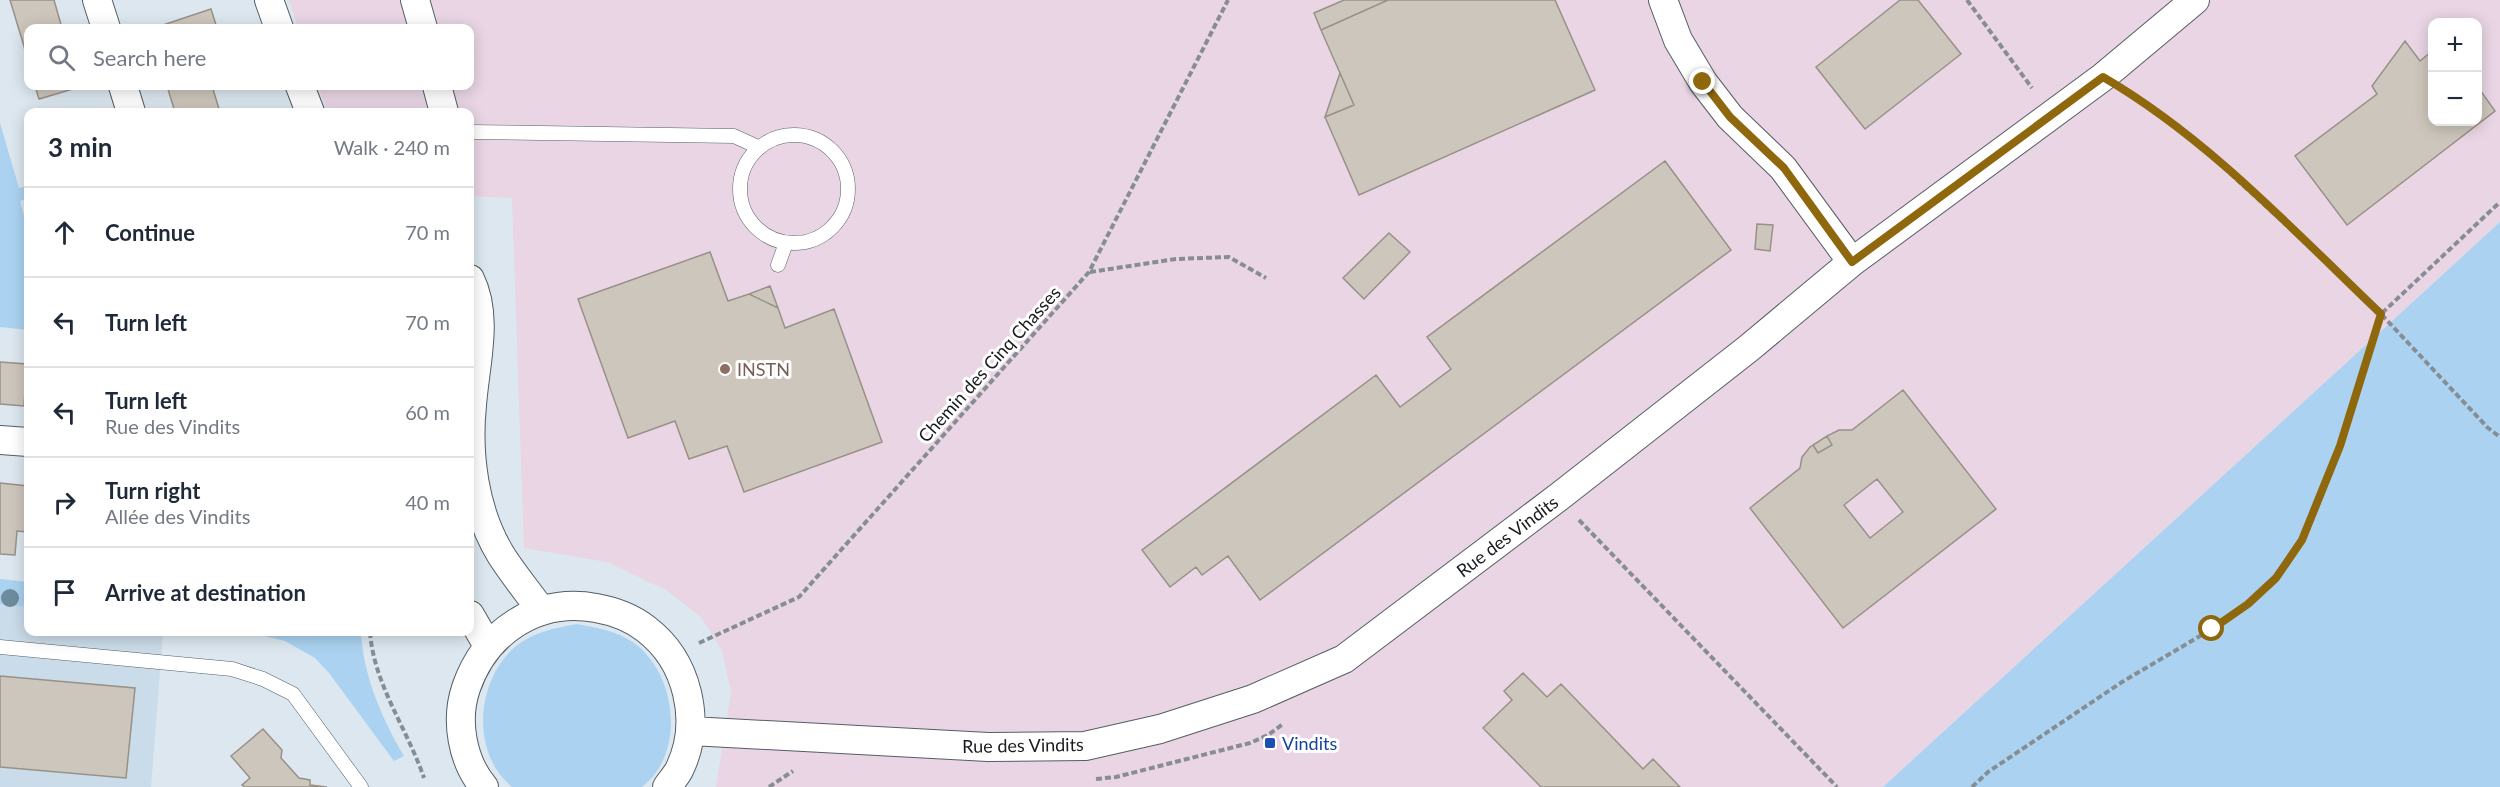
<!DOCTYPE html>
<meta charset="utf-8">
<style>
:root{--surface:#fff;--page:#f6f6f7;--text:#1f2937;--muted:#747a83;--line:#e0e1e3}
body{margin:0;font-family:Lato,sans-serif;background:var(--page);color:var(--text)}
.controls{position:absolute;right:18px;top:18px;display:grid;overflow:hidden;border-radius:12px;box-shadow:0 3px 15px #0003}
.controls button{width:54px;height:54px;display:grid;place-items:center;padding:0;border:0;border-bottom:2px solid var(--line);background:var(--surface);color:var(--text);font:30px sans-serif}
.stop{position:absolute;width:18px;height:18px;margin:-14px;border:4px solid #8f670c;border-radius:50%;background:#fff}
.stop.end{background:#8f670c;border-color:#fff;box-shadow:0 2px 6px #0008}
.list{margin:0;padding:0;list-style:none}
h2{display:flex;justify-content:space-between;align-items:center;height:78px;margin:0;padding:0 24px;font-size:26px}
h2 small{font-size:20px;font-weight:400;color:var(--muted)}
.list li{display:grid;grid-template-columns:39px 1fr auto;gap:18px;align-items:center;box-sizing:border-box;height:90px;padding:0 24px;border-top:2px solid var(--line)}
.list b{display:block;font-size:22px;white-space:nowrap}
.list p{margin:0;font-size:20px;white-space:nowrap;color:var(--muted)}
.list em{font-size:20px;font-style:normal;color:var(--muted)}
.icon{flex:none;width:33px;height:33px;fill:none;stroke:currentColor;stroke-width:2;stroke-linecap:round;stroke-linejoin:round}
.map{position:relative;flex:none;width:2500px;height:787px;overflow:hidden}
.search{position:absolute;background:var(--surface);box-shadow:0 3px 15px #0003;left:24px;top:24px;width:450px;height:66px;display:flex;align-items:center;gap:15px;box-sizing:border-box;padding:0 21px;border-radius:12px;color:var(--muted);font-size:22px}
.panel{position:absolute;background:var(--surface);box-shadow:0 3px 15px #0003;left:24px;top:108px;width:450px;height:528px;border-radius:12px}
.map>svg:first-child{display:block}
.commercial{fill:#e9d5e4;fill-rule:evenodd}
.built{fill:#cadbe9}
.green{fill:#abd3f1}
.building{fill:#cdc6bc;stroke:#989188;stroke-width:1.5;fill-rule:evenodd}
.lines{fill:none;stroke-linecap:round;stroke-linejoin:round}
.lane-casing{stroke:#555e65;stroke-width:15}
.street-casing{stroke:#555e65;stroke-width:30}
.path{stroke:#868e94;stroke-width:4;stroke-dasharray:6 3;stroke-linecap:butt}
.lane{stroke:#fff;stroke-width:14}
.street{stroke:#fff;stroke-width:28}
.tree{fill:#6e8b9e}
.route{stroke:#8f670c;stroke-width:8}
.education-dot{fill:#8d6e63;stroke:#fff;stroke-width:2}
.transit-dot{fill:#1a4fb4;stroke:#fff;stroke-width:2}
.labels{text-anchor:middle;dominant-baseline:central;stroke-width:6;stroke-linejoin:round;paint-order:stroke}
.street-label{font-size:18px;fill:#191c1f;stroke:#fff}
.education-label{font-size:18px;fill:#785e54;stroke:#fff;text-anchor:start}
.transit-label{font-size:18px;fill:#164399;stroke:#fff;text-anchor:start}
</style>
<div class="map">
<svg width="2500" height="787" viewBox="0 0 2500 787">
<rect width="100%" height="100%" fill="#dce7ef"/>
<path class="commercial" d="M289 0H2500V222L1883 787H716L731 692 722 651 701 617 666 590 607 562 524 548 512 198 470 196V112H328L318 86H470V28H298ZM2432 22H2478V122H2432Z"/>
<path class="built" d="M0 579 28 582V632H163L151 787H0Z"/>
<path class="green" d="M0 123 19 188 28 186V198L20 201 28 231V330L0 327Z
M2500 222V787H1883L2415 300Z
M0 579 28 582V607L0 604Z
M577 624C598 628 617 631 634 643 677 674 686 753 642 787H512C469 752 476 675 520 643 538 631 556 628 577 624Z
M248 632H361C363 675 382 719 404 756L394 761 329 673 315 658 285 641Z"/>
<path class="building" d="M10 0H54L62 28H28V45L24 46Z
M1344 0H1388L1321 30 1314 13Z
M1388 0H1555L1595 90 1359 195 1325 117 1354 105 1321 30Z
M1900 0H1918L1961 54 1865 129 1816 67Z
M211 9 217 28H154Z
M2405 41 2420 61 2432 51V122H2478V87L2495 111 2347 225 2295 156 2377 94 2372 86Z
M28 45V63L24 46Z
M1340 73 1354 105 1325 117Z
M35 86H79L80 87 39 99Z
M167 86H212L220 112H175Z
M1665 161 1731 250 1260 600 1228 556 1202 575 1196 567 1170 587 1142 550 1376 375 1400 407 1451 369 1427 337Z
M1757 224 1773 225 1770 251 1755 249Z
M1389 233 1410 252 1364 299 1343 278Z
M710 252 728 301 749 294 778 308 785 328 834 309 882 442 744 492 727 446 689 459 675 421 628 438 578 299Z
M770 286 778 308 749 294Z
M0 362 27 364 24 406 0 404Z
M1903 390 1996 509 1843 628 1750 508 1800 468 1802 457 1810 447 1813 445 1818 453 1832 445 1827 436 1839 430H1852ZM1877 479 1903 512 1870 538 1844 505Z
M1827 436 1832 445 1818 453 1813 445Z
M0 483 28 486V532L17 531 15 555 0 554Z
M1523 673 1547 697 1561 684 1643 769 1653 759 1680 787H1541L1483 728 1512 700 1504 691Z
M0 676 135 688 126 778 0 767Z
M263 729 282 750 281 758 299 778 310 780V785L327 787H245L242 785 250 778 231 756Z"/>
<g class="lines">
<defs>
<path id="lane" d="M470 132 734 136 758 147
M740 189a54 54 0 1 1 108 0a54 54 0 1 1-108 0Z
M778 265 786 243
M0 647 232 669 263 679 293 694 361 787"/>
<path id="street" d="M97 0 106 28
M269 0 279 28
M415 0 423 28
M1663 0 1678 40 1703 82 1730 117 1783 168 1852 262
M123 86 131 112
M300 86 310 112
M437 86 444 112
M470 279C489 317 475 364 472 405 467 454 474 511 501 555 513 574 528 592 541 610
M0 440 28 442
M470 615 488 646
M691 731 988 747 1085 746 1160 729 1253 699 1344 659 1560 496 1749 348 1852 262 2103 77 2195 0
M484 787C462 761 455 720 466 688 485 632 537 597 596 608 613 611 632 618 646 629 688 661 702 721 680 768 677 775 671 781 667 787"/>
</defs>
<use href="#lane" class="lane-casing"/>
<use href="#street" class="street-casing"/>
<path class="path" d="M1967 0 2032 88
M2132 95 2198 144 2281 220 2381 314 2488 428 2500 437
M1090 272 1176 259 1229 257 1266 278
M1579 520 1837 787
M370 632C374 685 407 728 424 778
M699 643 799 597 1089 272 1228 0
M1096 779 1116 777 1250 743 1268 735 1283 724
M769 787 793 771
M1972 787 1988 772 2122 682 2212 629 2248 604 2276 578 2302 540 2322 491 2340 446 2381 314 2500 202"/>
<use href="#lane" class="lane"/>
<use href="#street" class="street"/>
</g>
<circle class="tree" cx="10" cy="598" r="9"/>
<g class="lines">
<path class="route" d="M1703 82 1730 117 1784 168 1852 262 2103 77C2208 138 2294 231 2381 314L2340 446 2302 540 2276 578 2248 604 2212 629"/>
</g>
<circle class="education-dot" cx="725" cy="369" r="6"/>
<rect class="transit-dot" x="1264" y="737" width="12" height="12" rx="3"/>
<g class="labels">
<g class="street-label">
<text transform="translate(989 364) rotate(-48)">Chemin des Cinq Chasses</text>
<text transform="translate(1507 536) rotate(-37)">Rue des Vindits</text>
<text transform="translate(1023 745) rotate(-1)">Rue des Vindits</text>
</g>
<g class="education-label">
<text x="737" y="369">INSTN</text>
</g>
<g class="transit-label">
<text x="1282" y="743">Vindits</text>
</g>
</g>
</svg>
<div class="controls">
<button>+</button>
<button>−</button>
</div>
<div class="stop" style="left:2212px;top:629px"></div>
<div class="stop end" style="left:1703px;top:82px"></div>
<div class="search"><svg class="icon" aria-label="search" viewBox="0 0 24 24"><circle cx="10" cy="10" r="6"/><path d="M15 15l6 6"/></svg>Search here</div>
<section class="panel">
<h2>3 min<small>Walk · 240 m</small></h2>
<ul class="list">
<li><svg class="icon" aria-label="ahead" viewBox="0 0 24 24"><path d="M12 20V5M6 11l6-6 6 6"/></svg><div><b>Continue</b></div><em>70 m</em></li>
<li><svg class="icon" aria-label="left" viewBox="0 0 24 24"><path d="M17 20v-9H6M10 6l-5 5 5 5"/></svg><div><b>Turn left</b></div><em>70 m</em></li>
<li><svg class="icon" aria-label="left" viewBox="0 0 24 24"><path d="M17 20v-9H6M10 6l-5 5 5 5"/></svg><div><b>Turn left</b><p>Rue des Vindits</p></div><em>60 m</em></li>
<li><svg class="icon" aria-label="right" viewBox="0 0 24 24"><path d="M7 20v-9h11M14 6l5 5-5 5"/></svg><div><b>Turn right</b><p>Allée des Vindits</p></div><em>40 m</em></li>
<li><svg class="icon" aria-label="arrive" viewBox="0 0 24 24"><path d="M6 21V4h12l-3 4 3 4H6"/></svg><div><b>Arrive at destination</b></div></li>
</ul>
</section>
</div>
